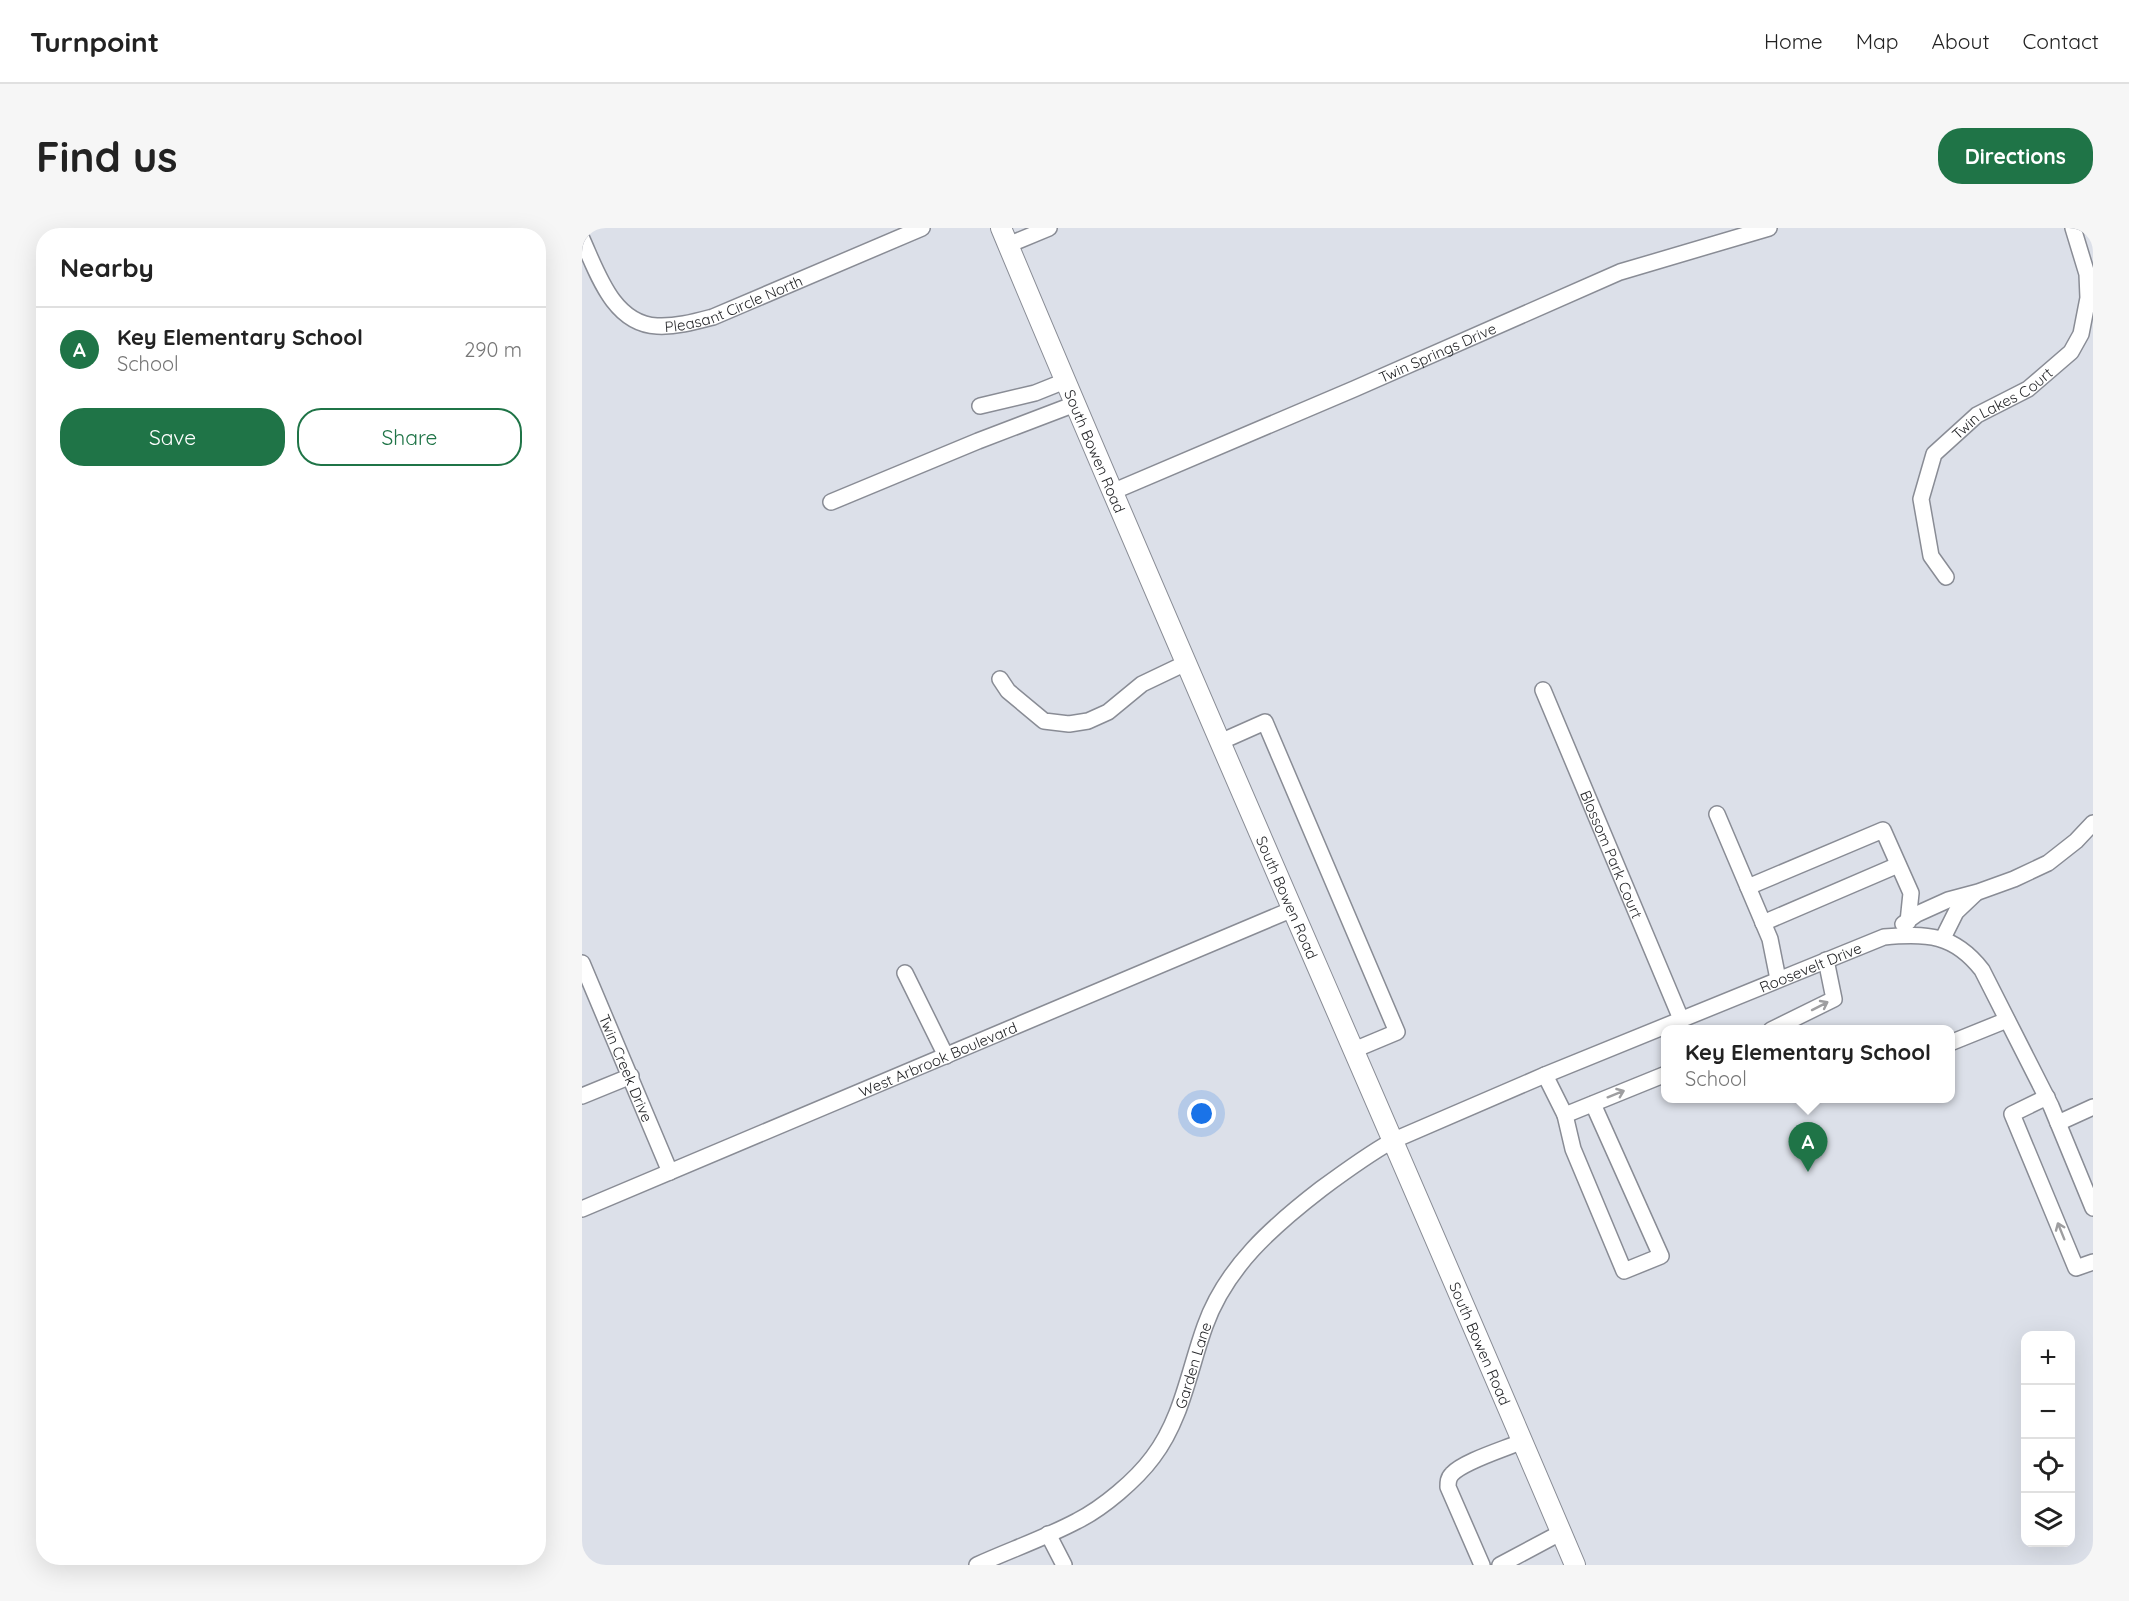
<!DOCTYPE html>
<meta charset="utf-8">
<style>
:root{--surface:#fff;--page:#f6f6f6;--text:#222;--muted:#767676;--line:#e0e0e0;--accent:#1f7447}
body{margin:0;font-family:Quicksand,sans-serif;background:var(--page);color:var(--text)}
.controls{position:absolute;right:18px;bottom:18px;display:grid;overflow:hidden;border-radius:12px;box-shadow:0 6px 24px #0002}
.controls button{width:54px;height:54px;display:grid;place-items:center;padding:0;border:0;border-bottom:2px solid var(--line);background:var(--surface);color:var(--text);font:30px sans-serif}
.you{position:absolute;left:620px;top:886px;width:21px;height:21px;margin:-15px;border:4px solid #fff;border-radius:50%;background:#1a73e8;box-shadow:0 0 0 9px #1a73e833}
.badge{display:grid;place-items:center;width:39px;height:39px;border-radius:50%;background:var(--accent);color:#fff;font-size:20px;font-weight:700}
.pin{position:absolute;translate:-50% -50px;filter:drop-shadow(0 2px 3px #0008)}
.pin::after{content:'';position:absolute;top:32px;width:21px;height:18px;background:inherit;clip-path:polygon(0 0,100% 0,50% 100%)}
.popup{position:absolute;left:1079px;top:797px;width:294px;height:78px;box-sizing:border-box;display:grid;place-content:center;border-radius:12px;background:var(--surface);filter:drop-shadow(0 2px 4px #0005);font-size:20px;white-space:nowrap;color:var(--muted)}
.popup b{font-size:22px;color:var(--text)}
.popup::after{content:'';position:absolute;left:50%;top:100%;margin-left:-12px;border:12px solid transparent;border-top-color:var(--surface)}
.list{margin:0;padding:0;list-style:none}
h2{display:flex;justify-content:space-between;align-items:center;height:78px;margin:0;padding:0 24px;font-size:26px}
h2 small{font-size:20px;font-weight:400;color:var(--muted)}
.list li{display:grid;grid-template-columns:39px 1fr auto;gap:18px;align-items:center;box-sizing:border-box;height:84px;padding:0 24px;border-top:2px solid var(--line)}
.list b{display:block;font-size:22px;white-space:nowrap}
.list p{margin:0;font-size:20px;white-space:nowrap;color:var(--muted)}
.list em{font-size:20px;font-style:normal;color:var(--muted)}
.actions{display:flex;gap:12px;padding:18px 24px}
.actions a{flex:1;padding:14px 0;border:2px solid var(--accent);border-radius:24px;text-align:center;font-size:21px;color:var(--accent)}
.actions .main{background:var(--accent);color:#fff}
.icon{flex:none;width:33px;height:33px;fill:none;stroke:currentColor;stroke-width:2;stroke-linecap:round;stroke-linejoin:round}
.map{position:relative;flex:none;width:1511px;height:1337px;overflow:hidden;border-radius:24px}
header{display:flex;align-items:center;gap:36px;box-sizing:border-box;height:84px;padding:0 30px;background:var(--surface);border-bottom:2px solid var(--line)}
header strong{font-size:28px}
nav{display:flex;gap:33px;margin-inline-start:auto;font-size:21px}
.intro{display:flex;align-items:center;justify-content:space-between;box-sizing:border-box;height:144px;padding:0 36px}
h1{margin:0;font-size:42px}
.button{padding:15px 27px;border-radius:24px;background:var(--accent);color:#fff;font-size:21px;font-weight:700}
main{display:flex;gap:36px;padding:0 36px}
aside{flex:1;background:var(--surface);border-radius:24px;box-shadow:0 6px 24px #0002}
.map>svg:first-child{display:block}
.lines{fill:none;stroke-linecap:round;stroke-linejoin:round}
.minor-casing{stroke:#898c95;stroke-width:18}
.major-casing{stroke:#898c95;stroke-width:22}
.minor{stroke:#fff;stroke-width:15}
.major{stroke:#fff;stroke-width:20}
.oneway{stroke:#9e9ea0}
.labels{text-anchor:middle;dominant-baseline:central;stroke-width:4.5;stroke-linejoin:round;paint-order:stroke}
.street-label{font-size:15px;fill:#27282b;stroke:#e9edf6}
</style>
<header>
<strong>Turnpoint</strong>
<nav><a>Home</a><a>Map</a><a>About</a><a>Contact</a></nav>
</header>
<div class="intro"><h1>Find us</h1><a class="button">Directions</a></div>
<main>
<aside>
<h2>Nearby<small></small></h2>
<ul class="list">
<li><span class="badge">A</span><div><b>Key Elementary School</b><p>School</p></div><em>290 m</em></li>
</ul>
<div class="actions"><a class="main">Save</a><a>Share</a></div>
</aside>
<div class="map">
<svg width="1511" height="1337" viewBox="0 0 1511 1337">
<rect width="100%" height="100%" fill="#dce0e9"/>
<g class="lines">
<defs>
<g id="minor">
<path id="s1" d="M0 11C15 44 31 96 75 98 94 99 112 94 131 89L340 0"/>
<path d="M426 17 467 0"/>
<path d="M398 178 453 165 483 153"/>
<path id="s2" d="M530 264 772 161 1038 44 1187 0"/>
<path d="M249 274 396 213 493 176"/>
<path id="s3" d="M1364 349 1349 328 1339 271 1352 226 1395 187 1446 161 1489 124 1499 106 1506 70 1505 46 1491 0"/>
<path d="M418 451 426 463 462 493 487 496 506 493 526 484 560 456 604 435"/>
<path id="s4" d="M961 462 1099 791"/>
<path d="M638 514 683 494 815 804 772 822"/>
<path d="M1135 586 1188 711 1196 751"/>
<path d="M1166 659 1301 602 1329 665 1326 694"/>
<path d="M1181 695 1316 637"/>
<path d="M1321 696 1335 686 1366 672 1396 664 1432 651 1466 635 1494 613 1511 595"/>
<path d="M1361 710 1374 684 1393 666"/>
<path id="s5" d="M0 735 88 944"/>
<path d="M323 745 364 828"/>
<path d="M1189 802 1252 771 1244 732"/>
<path d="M1368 815 1425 792"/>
<path d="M963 847 983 887 1084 846"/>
<path d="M0 868 49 848"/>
<path d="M1465 869 1430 886 1494 1040 1511 1034"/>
<path d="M983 887 991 921 1042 1043 1079 1028 1011 876"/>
<path d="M1476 895 1511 879"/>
<path id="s6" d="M0 981 711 681"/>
<path d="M466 1306 482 1337"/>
<path id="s7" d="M395 1337C428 1322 463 1310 495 1293 521 1280 554 1252 571 1229 600 1191 607 1142 623 1098 644 1039 691 998 739 961 762 944 785 927 810 913L963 847 1302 709C1345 705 1372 706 1400 742L1469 878 1511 980"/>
<path d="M900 1337 866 1259C866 1254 866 1250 870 1246 882 1233 923 1221 941 1213"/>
<path d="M918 1337 980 1304"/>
</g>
<g id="major">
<path id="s8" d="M419 0C606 448 804 891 993 1337"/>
</g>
</defs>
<use href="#minor" class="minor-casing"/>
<use href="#major" class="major-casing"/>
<use href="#minor" class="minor"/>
<use href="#major" class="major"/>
</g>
<defs><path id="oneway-shaft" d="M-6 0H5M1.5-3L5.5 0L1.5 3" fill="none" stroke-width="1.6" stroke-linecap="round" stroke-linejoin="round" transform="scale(1.5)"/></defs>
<g class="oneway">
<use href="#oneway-shaft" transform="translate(1238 778) rotate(-27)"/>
<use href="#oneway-shaft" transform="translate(1034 866) rotate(-22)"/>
<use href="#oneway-shaft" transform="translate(1479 1003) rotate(-112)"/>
</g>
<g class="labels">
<g class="street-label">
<text stroke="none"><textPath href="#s1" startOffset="202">Pleasant Circle North</textPath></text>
<text stroke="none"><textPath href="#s2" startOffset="354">Twin Springs Drive</textPath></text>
<text stroke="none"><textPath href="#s3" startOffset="216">Twin Lakes Court</textPath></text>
<text stroke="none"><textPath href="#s8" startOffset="242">South Bowen Road</textPath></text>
<text stroke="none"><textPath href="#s4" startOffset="178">Blossom Park Court</textPath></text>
<text stroke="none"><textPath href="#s8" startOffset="728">South Bowen Road</textPath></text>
<text stroke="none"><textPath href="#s7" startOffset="1072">Roosevelt Drive</textPath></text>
<text stroke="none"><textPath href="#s6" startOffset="386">West Arbrook Boulevard</textPath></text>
<text stroke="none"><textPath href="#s5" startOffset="114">Twin Creek Drive</textPath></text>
<text stroke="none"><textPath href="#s8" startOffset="1214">South Bowen Road</textPath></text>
<text stroke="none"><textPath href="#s7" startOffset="310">Garden Lane</textPath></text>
</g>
</g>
</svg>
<div class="controls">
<button>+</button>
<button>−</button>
<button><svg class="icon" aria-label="locate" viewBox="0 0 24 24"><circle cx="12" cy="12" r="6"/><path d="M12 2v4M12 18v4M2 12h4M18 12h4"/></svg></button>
<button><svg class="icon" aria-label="layers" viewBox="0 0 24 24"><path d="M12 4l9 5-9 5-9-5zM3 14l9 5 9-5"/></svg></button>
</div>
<div class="you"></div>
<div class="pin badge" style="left:1226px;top:944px">A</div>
<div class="popup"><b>Key Elementary School</b>School</div>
</div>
</main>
